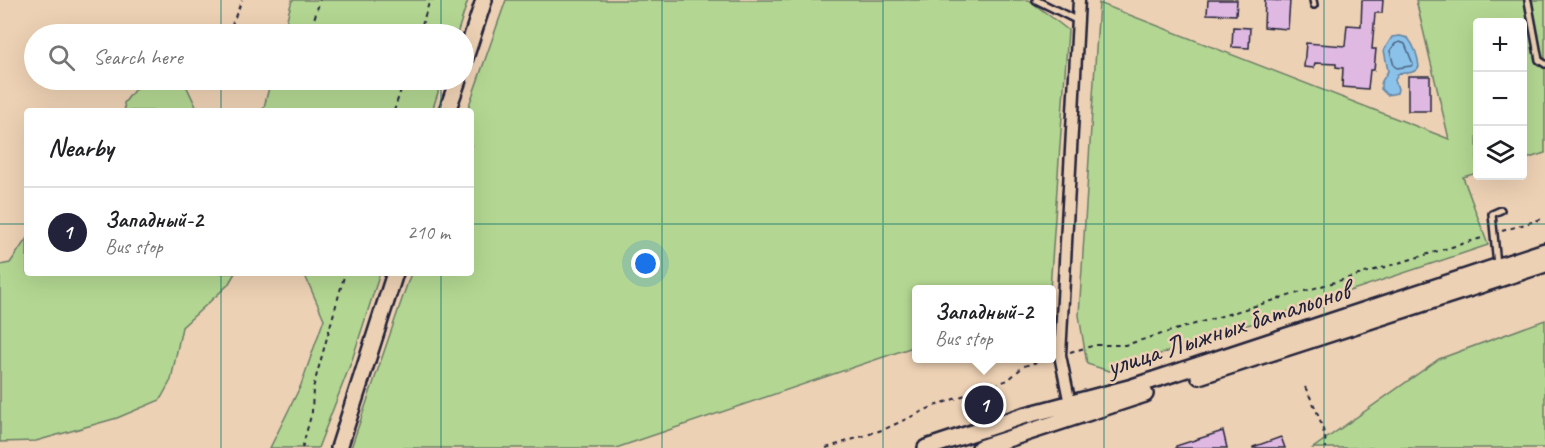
<!DOCTYPE html>
<meta charset="utf-8">
<style>
:root{--surface:#fff;--page:#f2f2f2;--text:#202124;--muted:#757577;--line:#e0e0e0;--accent:#22223b}
body{margin:0;font-family:Caveat,sans-serif;background:var(--page);color:var(--text)}
.controls{position:absolute;right:18px;top:18px;display:grid;overflow:hidden;border-radius:6px;box-shadow:0 6px 24px #0002}
.controls button{width:54px;height:54px;display:grid;place-items:center;padding:0;border:0;border-bottom:2px solid var(--line);background:var(--surface);color:var(--text);font:30px sans-serif}
.you{position:absolute;left:646px;top:264px;width:21px;height:21px;margin:-15px;border:4px solid #fff;border-radius:50%;background:#1a73e8;box-shadow:0 0 0 9px #1a73e833}
.badge{display:grid;place-items:center;width:39px;height:39px;border-radius:50%;background:var(--accent);color:#fff;font-size:20px;font-weight:700}
.pin{position:absolute;translate:-50% -50%;border:3px solid #fff;box-shadow:0 2px 6px #0006}
.popup{position:absolute;left:912px;top:285px;width:144px;height:78px;box-sizing:border-box;display:grid;place-content:center;border-radius:6px;background:var(--surface);filter:drop-shadow(0 2px 4px #0005);font-size:20px;white-space:nowrap;color:var(--muted)}
.popup b{font-size:22px;color:var(--text)}
.popup::after{content:'';position:absolute;left:50%;top:100%;margin-left:-12px;border:12px solid transparent;border-top-color:var(--surface)}
.list{margin:0;padding:0;list-style:none}
h2{display:flex;justify-content:space-between;align-items:center;height:78px;margin:0;padding:0 24px;font-size:26px}
h2 small{font-size:20px;font-weight:400;color:var(--muted)}
.list li{display:grid;grid-template-columns:39px 1fr auto;gap:18px;align-items:center;box-sizing:border-box;height:90px;padding:0 24px;border-top:2px solid var(--line)}
.list b{display:block;font-size:22px;white-space:nowrap}
.list p{margin:0;font-size:20px;white-space:nowrap;color:var(--muted)}
.list em{font-size:20px;font-style:normal;color:var(--muted)}
.icon{flex:none;width:33px;height:33px;fill:none;stroke:currentColor;stroke-width:2;stroke-linecap:round;stroke-linejoin:round}
.map{position:relative;flex:none;width:1545px;height:448px;overflow:hidden}
.search{position:absolute;background:var(--surface);box-shadow:0 6px 24px #0002;left:24px;top:24px;width:450px;height:66px;display:flex;align-items:center;gap:15px;box-sizing:border-box;padding:0 21px;border-radius:33px;color:var(--muted);font-size:22px}
.panel{position:absolute;background:var(--surface);box-shadow:0 6px 24px #0002;left:24px;top:108px;width:450px;height:168px;border-radius:6px}
.map>svg:first-child{display:block}
.green{fill:#b3d792;stroke:#6a7c66;stroke-width:1.5}
.water{fill:#8bc2e9;stroke:#6182a3;stroke-width:1.5}
.lines{fill:none;stroke-linecap:round;stroke-linejoin:round}
.shore{stroke:#4c6281;stroke-width:1.5}
.building{fill:#e0b9e2;stroke:#22223b;stroke-width:1.5}
.lane-casing{stroke:#22223b;stroke-width:10}
.street-casing{stroke:#22223b;stroke-width:15}
.secondary-casing{stroke:#22223b;stroke-width:20}
.path{stroke:#22223b;stroke-width:2;stroke-dasharray:4.5 4.5;stroke-linecap:butt}
.lane{stroke:#edd1b4;stroke-width:5}
.street{stroke:#edd1b4;stroke-width:10}
.secondary{stroke:#edd1b4;stroke-width:15}
.grid{fill:none;stroke:#0f766e;stroke-width:1.5;stroke-opacity:0.55}
.labels{text-anchor:middle;dominant-baseline:central;stroke-width:5;stroke-linejoin:round;paint-order:stroke}
.street-label{font-size:28px;fill:#22223b;stroke:#edd1b4}
</style>
<div class="map">
<svg width="1545" height="448" viewBox="0 0 1545 448">
<rect width="100%" height="100%" fill="#edd1b4"/>
<filter id="ink" filterUnits="userSpaceOnUse"><feTurbulence type="fractalNoise" baseFrequency=".0167" numOctaves="2"/><feDisplacementMap in="SourceGraphic" scale="12" xChannelSelector="R" yChannelSelector="G"/><feConvolveMatrix kernelMatrix="1 2 1 2 8 2 1 2 1" color-interpolation-filters="sRGB"/></filter>
<g filter="url(#ink)">
<path class="green" d="M292 0H468L457 34H283Z
M506 0H1029L1068 30 1050 289 916 290V346L616 448H351L411 273H471V111H467Z
M1416 0H1545V153L1523 160 1522 22H1478L1477 173 1463 177 1488 245 1109 371 1087 364 1079 315 1099 3 1449 139Z
M154 80 184 81 198 111H125L124 103 135 89Z
M271 80H442L432 111H263Z
M27 238V273H235L228 285 182 327 171 380 160 400 117 418 36 441 0 442V265L10 263Z
M304 273H380L352 360 318 448H270L301 385 324 319Z
M1545 320V448H1313L1439 359Z"/>
<path class="water" d="M1400 36 1408 38C1415 47 1418 56 1419 67 1413 75 1406 72 1398 74L1395 80 1398 89 1397 93 1387 95 1381 89V83L1388 71 1384 50 1392 37Z"/>
<g class="lines">
<path class="shore" d="M1400 42 1405 44 1413 64 1411 66 1397 68 1394 66 1390 51 1395 44Z"/>
</g>
<path class="building" d="M1208 0H1237L1236 15 1207 14Z
M1265 0 1290 1 1288 29 1264 27Z
M1362 0H1383L1382 13H1375L1372 49H1376L1374 70H1370L1368 89 1342 87 1343 68 1336 67V64L1315 63 1314 68 1304 67 1306 43 1345 46 1347 25 1361 26Z
M1233 27 1250 28 1249 48 1232 47Z
M1408 76H1430V111H1408Z
M1223 431 1227 448H1176V446Z
M1281 437 1285 448H1253V447Z"/>
<g class="lines">
<defs>
<path id="lane" d="M1036 0 1078 21
M1313 0 1314 5
M1528 1 1539 60 1545 64
M1497 265 1492 214 1501 210"/>
<path id="street" d="M1071 409 1060 355 1079 0"/>
<path id="secondary" d="M464 61 484 0
M447 111 458 80
M1199 376 1545 264
M339 448 395 273
M926 448 1023 416 1129 388 1545 251
M980 448 1145 394"/>
</defs>
<use href="#lane" class="lane-casing"/>
<use href="#street" class="street-casing"/>
<use href="#secondary" class="secondary-casing"/>
<path class="path" d="M228 34 242 0
M278 34 311 29 320 0
M419 34 430 0
M394 111 404 80
M1502 231 1545 218
M1070 352 1096 345H1125L1485 237
M1305 387C1315 406 1325 427 1326 448
M302 448 312 412 313 388 345 273
M826 448 885 429 934 406 1008 380 1024 366 1050 358"/>
<use href="#lane" class="lane"/>
<use href="#street" class="street"/>
<use href="#secondary" class="secondary"/>
</g>
</g>
<path class="grid" d="M221 0V34M441 0V34M662 0V448M883 0V448M1104 0V448M1324 0V448M221 80V111M441 80V111M0 224H27M471 224H1545M221 273V448M441 273V448"/>
<g class="labels">
<g class="street-label">
<text transform="translate(1228 328) rotate(-18)">улица Лыжных батальонов</text>
</g>
</g>
</svg>
<div class="controls">
<button>+</button>
<button>−</button>
<button><svg class="icon" aria-label="layers" viewBox="0 0 24 24"><path d="M12 4l9 5-9 5-9-5zM3 14l9 5 9-5"/></svg></button>
</div>
<div class="you"></div>
<div class="pin badge" style="left:984px;top:405px">1</div>
<div class="popup"><b>Западный-2</b>Bus stop</div>
<div class="search"><svg class="icon" aria-label="search" viewBox="0 0 24 24"><circle cx="10" cy="10" r="6"/><path d="M15 15l6 6"/></svg>Search here</div>
<section class="panel">
<h2>Nearby<small></small></h2>
<ul class="list">
<li><span class="badge">1</span><div><b>Западный-2</b><p>Bus stop</p></div><em>210 m</em></li>
</ul>
</section>
</div>
